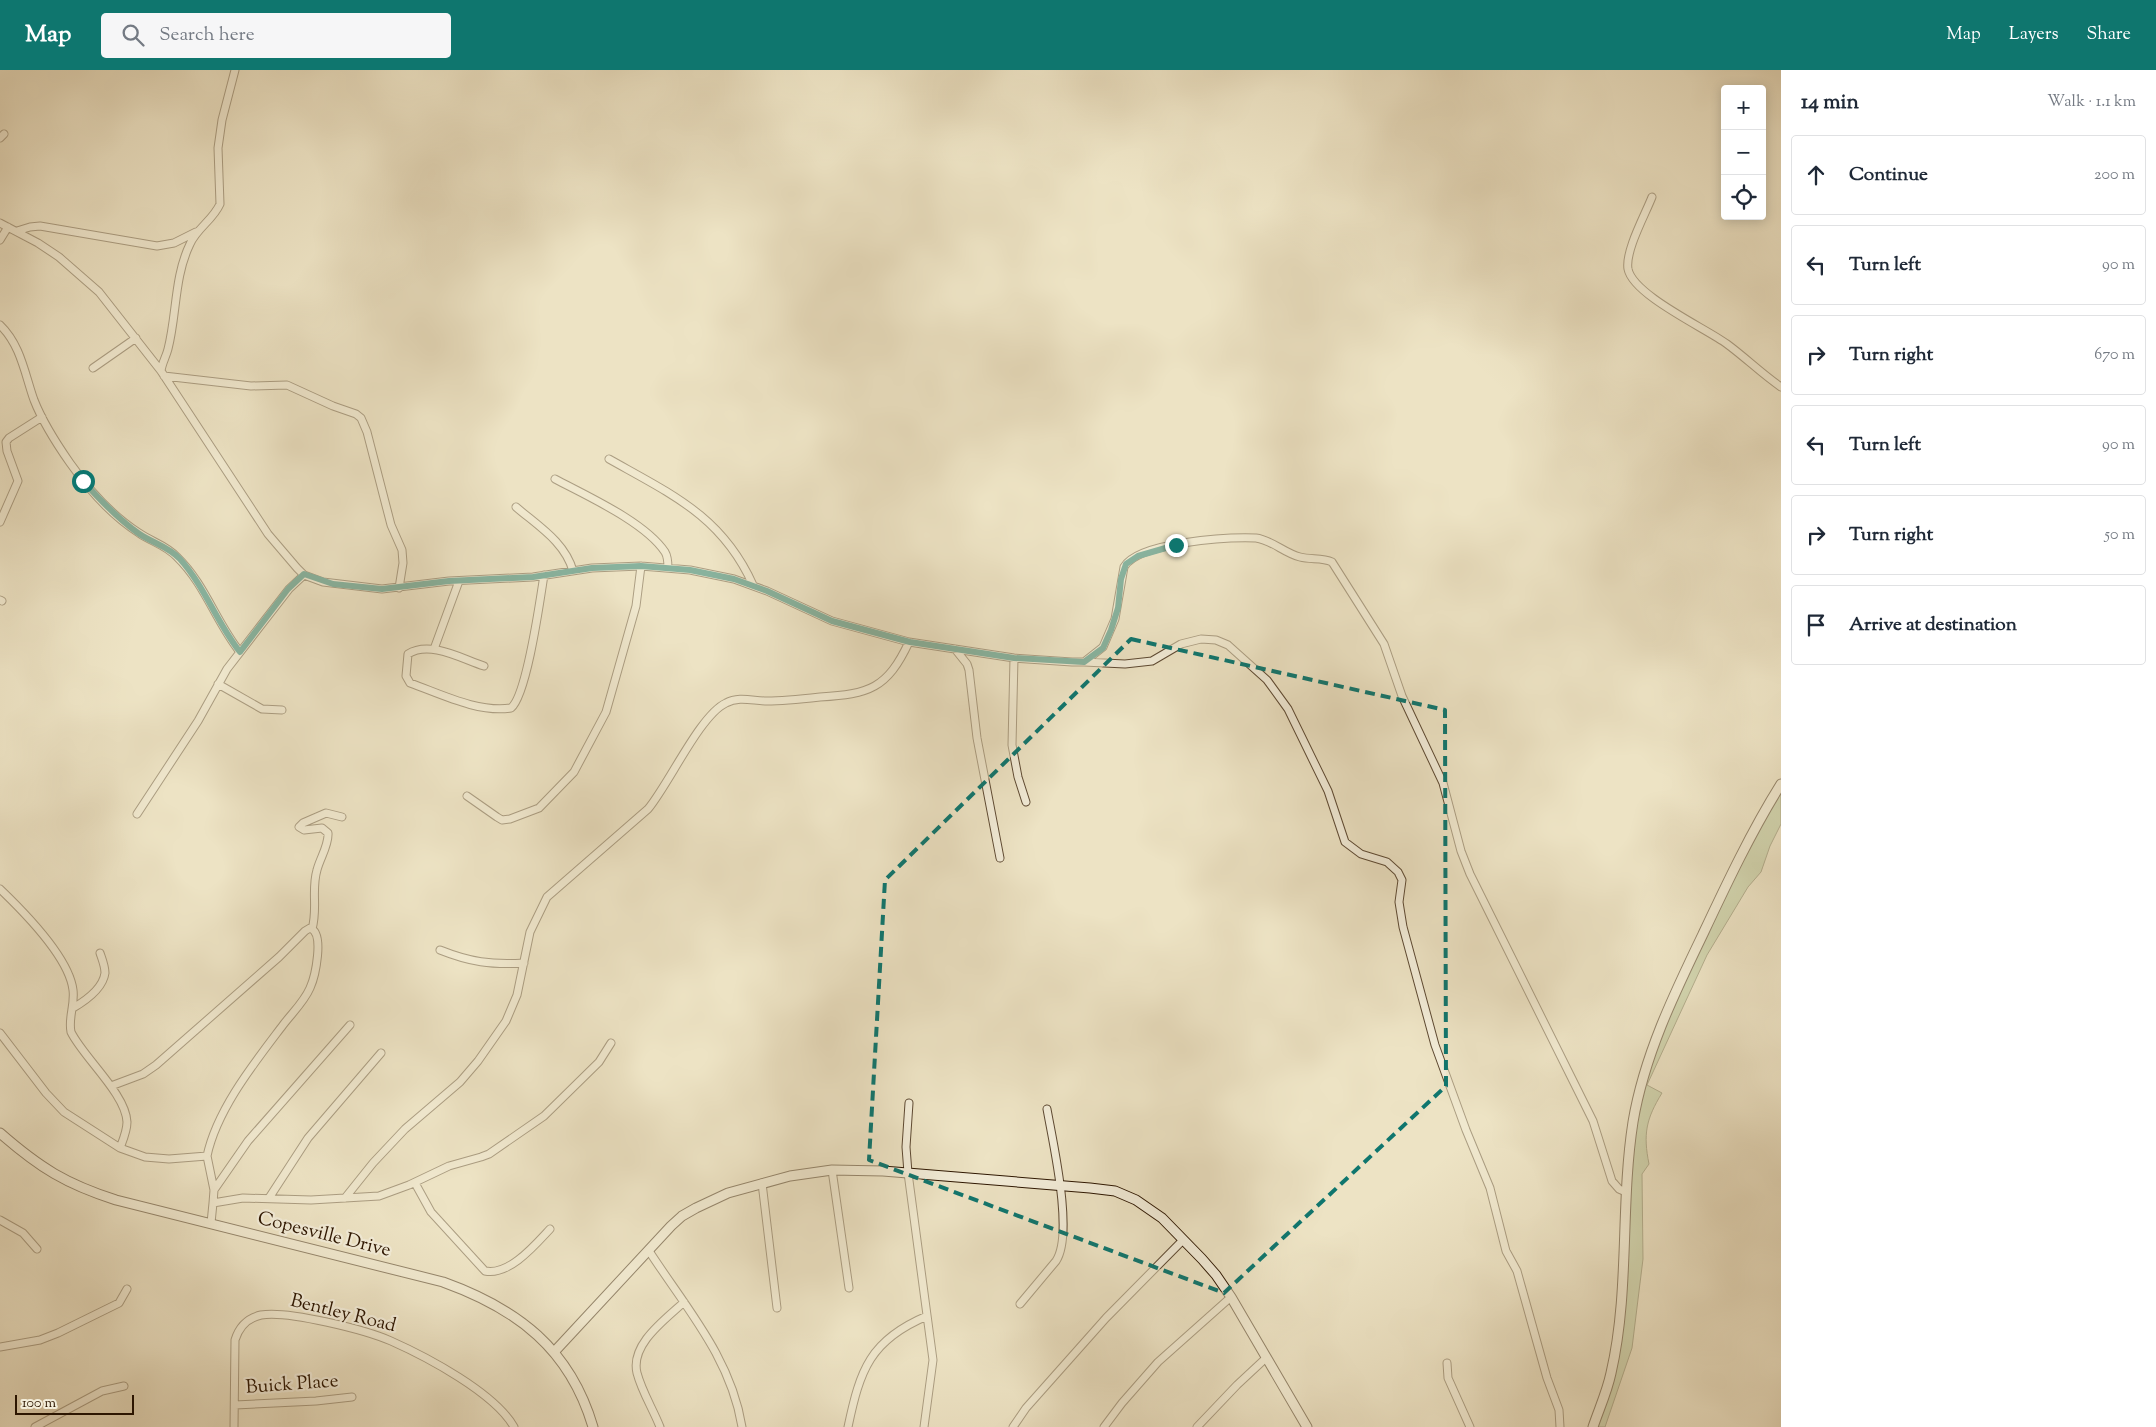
<!DOCTYPE html>
<meta charset="utf-8">
<style>
:root{--surface:#fff;--page:#f6f6f7;--text:#1f2937;--muted:#747a83;--line:#e0e1e3;--accent:#0f766e}
body{margin:0;font-family:"Sorts Mill Goudy",serif;background:var(--page);color:var(--text)}
.controls{position:absolute;right:15px;top:15px;display:grid;overflow:hidden;border-radius:5px;box-shadow:0 2px 12px #0003}
.controls button{width:45px;height:45px;display:grid;place-items:center;padding:0;border:0;border-bottom:1px solid var(--line);background:var(--surface);color:var(--text);font:25px sans-serif}
.scale{position:absolute;left:15px;bottom:12px;width:119px;box-sizing:border-box;padding-left:5px;border:2px solid #2d1601;border-top:0;font-size:14px;line-height:18px;white-space:nowrap;color:#2d1601;-webkit-text-stroke:4px #f3edd9;paint-order:stroke}
.stop{position:absolute;width:15px;height:15px;margin:-11px;border:4px solid #0f766e;border-radius:50%;background:#fff}
.stop.end{background:#0f766e;border-color:#fff;box-shadow:0 1px 5px #0008}
.list{margin:0;padding:0;list-style:none}
h2{display:flex;justify-content:space-between;align-items:center;height:65px;margin:0;padding:0 20px;font-size:21px}
h2 small{font-size:16px;font-weight:400;color:var(--muted)}
.list li{display:grid;grid-template-columns:32px 1fr auto;gap:15px;align-items:center;box-sizing:border-box;height:80px;margin:0 10px 10px;padding:0 10px;border:1px solid var(--line);border-radius:5px}
.list b{display:block;font-size:19px;white-space:nowrap}
.list em{font-size:16px;font-style:normal;color:var(--muted)}
.icon{flex:none;width:28px;height:28px;fill:none;stroke:currentColor;stroke-width:2;stroke-linecap:round;stroke-linejoin:round}
.map{position:relative;flex:none;width:1781px;height:1357px;overflow:hidden}
header{display:flex;align-items:center;gap:30px;box-sizing:border-box;height:70px;padding:0 25px;background:var(--accent);color:#fff}
header strong{font-size:24px}
nav{display:flex;gap:28px;margin-inline-start:auto;font-size:18px}
.search{width:350px;height:45px;background:var(--page);display:flex;align-items:center;gap:12px;box-sizing:border-box;padding:0 18px;border-radius:5px;color:var(--muted);font-size:19px}
main{display:flex}
aside{flex:1;background:var(--surface)}
.map>svg:first-child{display:block}
.green{fill:#b3c598;stroke:#706e4c}
.lines{fill:none;stroke-linecap:round;stroke-linejoin:round}
.street-casing{stroke:#5d4932;stroke-width:9}
.secondary-casing{stroke:#2d1601;stroke-width:11}
.street{stroke:#f3edd9;stroke-width:7}
.secondary{stroke:#f3edd9;stroke-width:9}
.route{stroke:#0f766e;stroke-width:6}
.marked{fill:none;stroke:#0f766e;stroke-width:4;stroke-dasharray:10 6;stroke-linejoin:round}
.labels{text-anchor:middle;dominant-baseline:central;stroke-width:4.5;stroke-linejoin:round;paint-order:stroke}
.street-label{font-size:19px;fill:#2d1601;stroke:#f3edd9}
</style>
<header>
<strong>Map</strong>
<div class="search"><svg class="icon" aria-label="search" viewBox="0 0 24 24"><circle cx="10" cy="10" r="6"/><path d="M15 15l6 6"/></svg>Search here</div>
<nav><a>Map</a><a>Layers</a><a>Share</a></nav>
</header>
<main>
<div class="map">
<svg width="1781" height="1357" viewBox="0 0 1781 1357">
<rect width="100%" height="100%" fill="#ede3c4"/>
<filter id="stains"><feTurbulence type="fractalNoise" baseFrequency=".004" numOctaves="4"/><feColorMatrix values="0 0 0 0 .2 0 0 0 0 .09 0 0 0 0 .02 0 0 0 .5 -.17"/></filter>
<radialGradient id="worn" r=".72"><stop offset=".6" stop-color="#630" stop-opacity="0"/><stop offset="1" stop-color="#630" stop-opacity=".3"/></radialGradient>
<path class="green" d="M1781 714V754L1770 776 1761 802 1748 817 1707 885 1647 1015 1662 1023C1646 1049 1643 1064 1649 1094L1642 1104 1643 1189 1632 1278 1605 1357H1593L1611 1305 1634 1050 1670 934Z"/>
<g class="lines">
<defs>
<path id="street" d="M0 68 4 64
M1652 127C1645 145 1625 181 1628 199 1633 225 1705 258 1727 274 1746 288 1762 304 1781 317
M0 153 38 173 59 187 99 222 161 301 268 464 297 498 304 505 323 512 382 519 449 511 533 507 592 498 641 496 690 500 734 509 767 521 832 551 909 572 1014 588 1072 592H1084L1103 577 1115 549 1124 497C1138 472 1228 467 1256 468 1272 470 1284 483 1300 487 1311 490 1322 487 1332 492L1384 574 1402 626 1443 713 1461 781 1470 804 1593 1051 1612 1111 1619 1119 1626 1122
M17 161 30 157 40 156 157 176 174 173 196 162
M0 170 8 157
M0 255C21 275 25 305 34 330 43 353 56 373 70 393 89 420 111 445 139 463 152 472 166 475 177 487 205 514 216 552 240 582
M93 298 136 268
M161 301C162 293 166 287 168 279 177 244 174 207 190 174 197 158 213 150 220 134L218 78 222 50 235 0
M164 306 251 316 287 315 333 336 356 344 361 348 367 362 391 455 402 480 403 493 399 518
M609 389C671 424 722 446 753 515
M555 409C587 426 645 452 665 482 668 487 668 492 668 498
M516 437C538 456 565 472 573 501
M0 452 18 411 7 381 6 372 9 368 42 347
M0 530 2 531
M434 579 459 511
M955 579 967 594 969 600 977 668 1000 788
M1014 588 1012 675 1018 707 1026 732
M1084 592 1125 594 1152 591 1181 574 1201 569 1216 570 1228 575 1267 610 1288 639 1328 721 1345 772 1361 784 1387 792 1398 802 1402 810 1399 832 1403 857 1435 975 1466 1060 1490 1118 1506 1181 1517 1201 1547 1308 1559 1340 1560 1357
M484 596C462 589 430 570 408 584L406 606 410 613C441 624 478 643 511 638 527 625 540 530 544 505
M218 614 262 639 282 640
M467 726 497 747 502 750 510 749 539 738 574 702 606 642 636 536 641 496
M137 744 198 651 227 599 289 519 304 505
M0 819C24 842 69 887 73 920 75 935 68 948 71 962 83 987 126 1024 127 1052 127 1061 123 1070 120 1078
M312 859C318 839 311 820 317 800 320 788 329 775 328 763L322 758 304 760 299 757 303 753 326 743 342 747
M440 880C470 892 491 895 524 893
M73 938C85 931 103 918 105 903 105 896 102 889 100 883
M0 963 46 1023 64 1042 120 1078 145 1087 169 1089 207 1086 214 1120 213 1133
M111 1016 143 1004 156 995 279 887 305 861 310 858C325 863 315 907 310 918 304 932 292 943 283 955 255 992 217 1039 207 1086
M909 1033 906 1077 908 1103 933 1290 924 1357
M832 1100 849 1218
M415 1113 431 1142 485 1201C509 1206 535 1175 550 1159
M762 1113 777 1238
M214 1120 248 1071 350 955
M269 1128 308 1068 381 983
M345 1128 373 1093 405 1059 460 1012 478 991 506 951 517 925 530 862 547 827 648 739C669 714 700 645 726 633 739 626 753 631 767 631 784 631 802 629 820 627 869 624 887 619 909 572
M0 1150 23 1163 37 1179
M211 1153 213 1133 243 1128 311 1130 379 1126 409 1115 449 1096 481 1087 489 1084 544 1046 599 992 611 973
M649 1181C686 1238 731 1288 742 1357
M1020 1234 1056 1191C1074 1164 1053 1073 1047 1039
M0 1277 40 1270 58 1263 119 1233 127 1219
M1447 1293 1448 1308 1470 1357
M235 1335 316 1331 352 1327
M35 1357 102 1321 124 1316
M234 1357 235 1270C239 1257 248 1248 261 1245 287 1240 366 1260 391 1271 427 1287 495 1323 514 1357
M660 1357C653 1339 642 1322 637 1303 630 1274 666 1249 684 1232
M848 1357C860 1300 870 1270 927 1246
M1013 1357 1026 1338 1106 1248 1183 1170
M1104 1357 1122 1333 1158 1292 1231 1227
M1197 1357 1237 1315 1266 1288"/>
<path id="secondary" d="M0 1063C40 1098 66 1114 116 1130L443 1212C518 1239 570 1279 593 1357
M555 1281 671 1156 682 1146 696 1138 728 1123 790 1106 832 1100 883 1101 1090 1118 1115 1121 1136 1130 1162 1148 1202 1189 1216 1205 1231 1227 1307 1357
M1593 1357C1599 1339 1607 1322 1611 1303 1630 1221 1620 1135 1633 1052 1644 986 1674 924 1703 864 1727 813 1751 762 1781 714"/>
</defs>
<use href="#street" class="street-casing"/>
<use href="#secondary" class="secondary-casing"/>
<use href="#street" class="street"/>
<use href="#secondary" class="secondary"/>
</g>
<g class="lines">
<path class="route" d="M83 411C100 430 117 448 138 463 152 473 168 476 180 489 205 517 217 553 240 582L288 519 304 504 333 514 382 519 449 511 533 507 592 498 641 496 690 500 734 509 767 521 832 551 910 572 1014 588 1084 592 1103 578 1111 560 1118 538 1121 509 1126 494 1138 486 1176 475"/>
</g>
<path d="M0 0H1781V1357H0ZM1131 569 1445 640 1446 1016 1224 1223 869 1090 885 810Z" fill="#ede3c4" fill-opacity=".55" fill-rule="evenodd"/>
<path class="marked" d="M1131 569 1445 640 1446 1016 1224 1223 869 1090 885 810Z"/>
<g class="labels">
<g class="street-label">
<text transform="translate(324 1165) rotate(14)">Copesville Drive</text>
<text transform="translate(343 1244) rotate(14)">Bentley Road</text>
<text transform="translate(292 1315) rotate(-4)">Buick Place</text>
</g>
</g>
<rect width="100%" height="100%" filter="url(#stains)"/>
<rect width="100%" height="100%" fill="url(#worn)"/>
</svg>
<div class="controls">
<button>+</button>
<button>−</button>
<button><svg class="icon" aria-label="locate" viewBox="0 0 24 24"><circle cx="12" cy="12" r="6"/><path d="M12 2v4M12 18v4M2 12h4M18 12h4"/></svg></button>
</div>
<div class="scale">100 m</div>
<div class="stop" style="left:83px;top:411px"></div>
<div class="stop end" style="left:1176px;top:475px"></div>
</div>
<aside>
<h2>14 min<small>Walk · 1.1 km</small></h2>
<ul class="list">
<li><svg class="icon" aria-label="ahead" viewBox="0 0 24 24"><path d="M12 20V5M6 11l6-6 6 6"/></svg><div><b>Continue</b></div><em>200 m</em></li>
<li><svg class="icon" aria-label="left" viewBox="0 0 24 24"><path d="M17 20v-9H6M10 6l-5 5 5 5"/></svg><div><b>Turn left</b></div><em>90 m</em></li>
<li><svg class="icon" aria-label="right" viewBox="0 0 24 24"><path d="M7 20v-9h11M14 6l5 5-5 5"/></svg><div><b>Turn right</b></div><em>670 m</em></li>
<li><svg class="icon" aria-label="left" viewBox="0 0 24 24"><path d="M17 20v-9H6M10 6l-5 5 5 5"/></svg><div><b>Turn left</b></div><em>90 m</em></li>
<li><svg class="icon" aria-label="right" viewBox="0 0 24 24"><path d="M7 20v-9h11M14 6l5 5-5 5"/></svg><div><b>Turn right</b></div><em>50 m</em></li>
<li><svg class="icon" aria-label="arrive" viewBox="0 0 24 24"><path d="M6 21V4h12l-3 4 3 4H6"/></svg><div><b>Arrive at destination</b></div></li>
</ul>
</aside>
</main>
